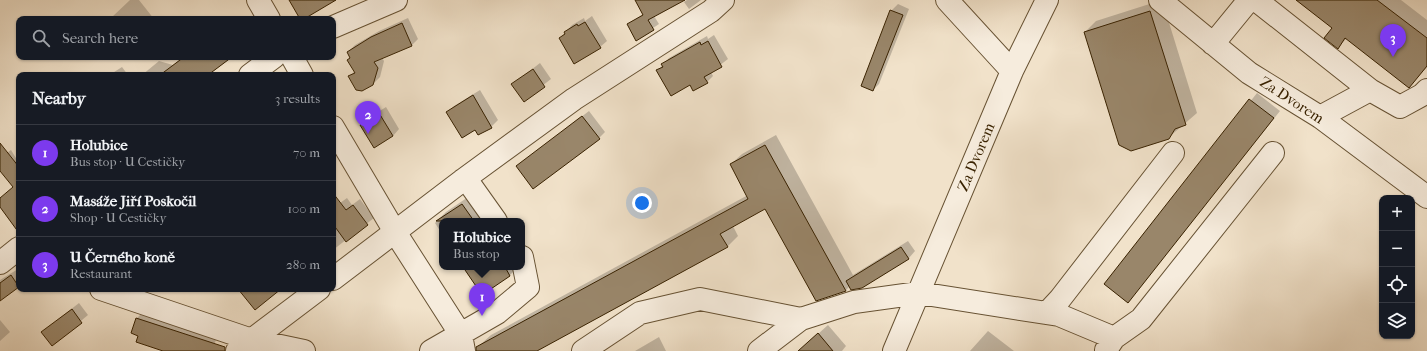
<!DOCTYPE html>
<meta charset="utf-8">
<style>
:root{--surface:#171b24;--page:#242831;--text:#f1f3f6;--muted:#9ea1a6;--line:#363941;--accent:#7c3aed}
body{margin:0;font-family:"IM FELL French Canon",serif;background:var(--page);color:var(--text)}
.controls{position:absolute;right:12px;bottom:12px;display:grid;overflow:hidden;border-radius:8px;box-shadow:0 1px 3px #0004}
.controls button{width:36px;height:36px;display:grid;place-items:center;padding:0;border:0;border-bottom:1px solid var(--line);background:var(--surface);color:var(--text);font:20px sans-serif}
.you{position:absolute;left:642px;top:203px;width:14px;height:14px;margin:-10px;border:3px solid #fff;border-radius:50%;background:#1a73e8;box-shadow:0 0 0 6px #1a73e833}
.badge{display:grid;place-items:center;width:26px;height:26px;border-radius:50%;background:var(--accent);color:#fff;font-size:13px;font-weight:700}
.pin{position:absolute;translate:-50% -33px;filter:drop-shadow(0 1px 2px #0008)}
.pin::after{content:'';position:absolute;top:21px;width:14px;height:12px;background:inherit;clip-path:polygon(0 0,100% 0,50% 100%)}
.popup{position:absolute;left:439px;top:218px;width:86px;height:52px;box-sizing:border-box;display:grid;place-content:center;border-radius:8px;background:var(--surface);filter:drop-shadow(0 1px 3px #0005);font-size:13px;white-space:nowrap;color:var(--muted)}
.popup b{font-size:15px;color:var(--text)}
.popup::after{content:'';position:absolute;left:50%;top:100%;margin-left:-8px;border:8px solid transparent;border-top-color:var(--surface)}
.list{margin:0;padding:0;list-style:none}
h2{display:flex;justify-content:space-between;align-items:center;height:52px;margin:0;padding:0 16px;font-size:17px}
h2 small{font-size:13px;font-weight:400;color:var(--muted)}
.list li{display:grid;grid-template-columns:26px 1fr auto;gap:12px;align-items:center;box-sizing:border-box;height:56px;padding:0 16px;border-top:1px solid var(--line)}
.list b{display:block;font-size:15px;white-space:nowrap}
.list p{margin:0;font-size:13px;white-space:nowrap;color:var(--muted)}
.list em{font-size:13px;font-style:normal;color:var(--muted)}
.icon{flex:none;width:22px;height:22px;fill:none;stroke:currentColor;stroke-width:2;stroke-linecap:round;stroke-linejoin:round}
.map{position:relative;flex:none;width:1427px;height:351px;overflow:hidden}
.search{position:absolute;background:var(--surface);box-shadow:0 1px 3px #0004;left:16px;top:16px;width:320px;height:44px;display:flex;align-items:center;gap:10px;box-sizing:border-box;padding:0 14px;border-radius:8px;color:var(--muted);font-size:15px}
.panel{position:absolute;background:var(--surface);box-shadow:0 1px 3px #0004;left:16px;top:72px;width:320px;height:220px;border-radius:8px}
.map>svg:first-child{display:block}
.shadow{fill:#0003}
.building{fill:#99866a;stroke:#392201}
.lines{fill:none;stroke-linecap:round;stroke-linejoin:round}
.minor-casing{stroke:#675233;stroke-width:24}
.minor{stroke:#f6ecdd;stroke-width:22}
.labels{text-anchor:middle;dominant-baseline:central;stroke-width:3;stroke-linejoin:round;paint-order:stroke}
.street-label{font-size:15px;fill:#392201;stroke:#f6ecdd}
</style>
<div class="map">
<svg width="1427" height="351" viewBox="0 0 1427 351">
<rect width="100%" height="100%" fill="#f1e2ca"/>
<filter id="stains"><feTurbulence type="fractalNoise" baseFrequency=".005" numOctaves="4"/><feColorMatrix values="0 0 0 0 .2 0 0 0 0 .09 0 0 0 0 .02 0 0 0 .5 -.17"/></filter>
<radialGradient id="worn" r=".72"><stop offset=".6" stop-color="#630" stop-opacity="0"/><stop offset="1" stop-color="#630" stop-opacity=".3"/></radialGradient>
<path class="shadow" d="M130 0H139L154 19H113L112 17Z
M636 0H683L654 16 659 24 637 39 628 24 643 14Z
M687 0H701L689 9 684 2Z
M1162 0 1197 113 1168 138 1085 32 1096 21Z
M1297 0H1401L1427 20V67L1409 87 1347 38 1338 47 1333 28Z
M898 4 909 9 879 84 873 90 891 11Z
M592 16 607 41 600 47 560 38 572 25 584 18 585 21Z
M408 18 418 39 412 45 382 58 384 61 380 77 373 84 349 76 355 71 348 52 355 45 379 31Z
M714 35 728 59 711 72 713 76 707 82 690 84 658 70 669 58 707 36 708 39Z
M183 57H230L203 75H142L159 61 173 65Z
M540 63 551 79 524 100 513 84Z
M122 67 128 75H111V74Z
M480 90 498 120 491 127 479 134 476 129 448 112 454 106Z
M1257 93 1280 111 1128 302 1105 284Z
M386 107 399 129 393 136 361 125 367 119Z
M589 111 605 132 599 138 517 166Z
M776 135 853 275 908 241 915 251 909 258 862 287 850 286 845 291 765 208 733 226 738 236 727 247 535 351H484L480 345 491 335 748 195 731 164 742 154Z
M11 150 19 163 0 169V158Z
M474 193 492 221H442V234L435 223 446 212Z
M347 198 352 205 360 199 374 218 333 250V230L337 228 333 222V208Z
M464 267H518L510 275 482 294Z
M18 269 19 286 0 300V280Z
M79 303 88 315 52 345 42 332Z
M143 312 217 337 212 351H163L139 335 132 333 137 318Z
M0 320 10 332 0 341Z
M828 325 846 346 842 351H799Z
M988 331 1014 351H970Z
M659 337 666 351H635Z"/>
<path class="building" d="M289 0H336L304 19H300Z
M635 0H685L648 20 654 30 636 41 627 24 643 15Z
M1296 0H1377L1427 38V66L1409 88 1345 38 1338 49 1324 38 1332 28Z
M890 10 903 15 873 91 861 86Z
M1150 11 1186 125 1175 129 1169 139 1131 151 1119 145 1084 32Z
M585 22 601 48 574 64 559 38 565 34 564 32 577 24 578 26Z
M402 23 412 46 374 62 378 68 373 85 362 91 356 90 348 76 355 73 347 60 350 58 347 52 371 37Z
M708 41 722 67 704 77 708 83 693 91 690 85 671 96 656 70 663 67 661 64 700 42 701 45Z
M184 57H232L208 75H160Z
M533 69 545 87 524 102 511 84Z
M473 95 492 128 478 135 475 130 462 138 446 112Z
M1249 99 1274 118 1128 303 1104 284Z
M379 113 393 136 374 148 360 125Z
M582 116 600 139 533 189 516 166Z
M0 143 19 167V233L0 207V198L13 187 0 171Z
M765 145 846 291 816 301 765 209 720 234 728 247 537 351H476V347L748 199 730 164Z
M333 193 346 210 353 205 368 225 346 242 333 224Z
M462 204 474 221H436Z
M901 247 909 259 862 288 851 290 846 281Z
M463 267H505L510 276 482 295Z
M11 275 19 287 0 301V283Z
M238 289H281L255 310Z
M72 309 82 323 52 346 41 332Z
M136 318 225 347V351H163L136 342 138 336 131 333Z
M818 333 833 351H798Z"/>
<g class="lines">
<defs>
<path id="minor" d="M258 0 269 19
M947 0 1012 71
M1160 0 1249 73 1320 117 1427 197
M1256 0 1370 90
M333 27 396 0
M1213 44 1249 0
M292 57 302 75
M250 75 274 57
M1320 117 1370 90 1400 107 1422 95 1427 90
M333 127 395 232 461 335 464 351
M463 180 469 183 496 221
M0 263 19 248
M333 279 463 180 574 99 711 11 723 0
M101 289 252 340 304 351
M1047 313 1060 299 1173 153
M1106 350 1114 338 1141 319 1273 153
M237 351 319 289
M431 351 497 313 528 287 522 257
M583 351 640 313 700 299 801 319
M759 351 801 319 854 302 919 293 1059 315 1114 338
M894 351 1012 71 1047 0"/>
</defs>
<use href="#minor" class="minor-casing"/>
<use href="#minor" class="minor"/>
</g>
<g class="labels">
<g class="street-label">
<text transform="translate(1292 100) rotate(33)">Za Dvorem</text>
<text transform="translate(976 157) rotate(-67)">Za Dvorem</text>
</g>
</g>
<rect width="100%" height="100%" filter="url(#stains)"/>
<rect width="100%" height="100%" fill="url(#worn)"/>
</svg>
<div class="controls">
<button>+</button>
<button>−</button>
<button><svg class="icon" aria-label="locate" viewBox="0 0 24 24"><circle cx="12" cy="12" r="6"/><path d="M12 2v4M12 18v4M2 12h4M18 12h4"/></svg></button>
<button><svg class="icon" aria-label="layers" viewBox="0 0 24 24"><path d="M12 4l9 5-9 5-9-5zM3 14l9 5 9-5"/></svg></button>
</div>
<div class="you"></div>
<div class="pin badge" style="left:482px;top:316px">1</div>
<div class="popup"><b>Holubice</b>Bus stop</div>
<div class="pin badge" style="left:368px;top:134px">2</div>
<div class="pin badge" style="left:1393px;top:57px">3</div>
<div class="search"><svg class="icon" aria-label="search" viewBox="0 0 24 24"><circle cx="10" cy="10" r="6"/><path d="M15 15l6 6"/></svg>Search here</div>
<section class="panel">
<h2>Nearby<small>3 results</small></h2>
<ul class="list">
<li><span class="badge">1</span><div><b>Holubice</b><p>Bus stop · U Cestičky</p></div><em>70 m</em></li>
<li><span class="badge">2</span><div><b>Masáže Jiří Poskočil</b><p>Shop · U Cestičky</p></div><em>100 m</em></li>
<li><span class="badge">3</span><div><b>U Černého koně</b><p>Restaurant</p></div><em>280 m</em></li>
</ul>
</section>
</div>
